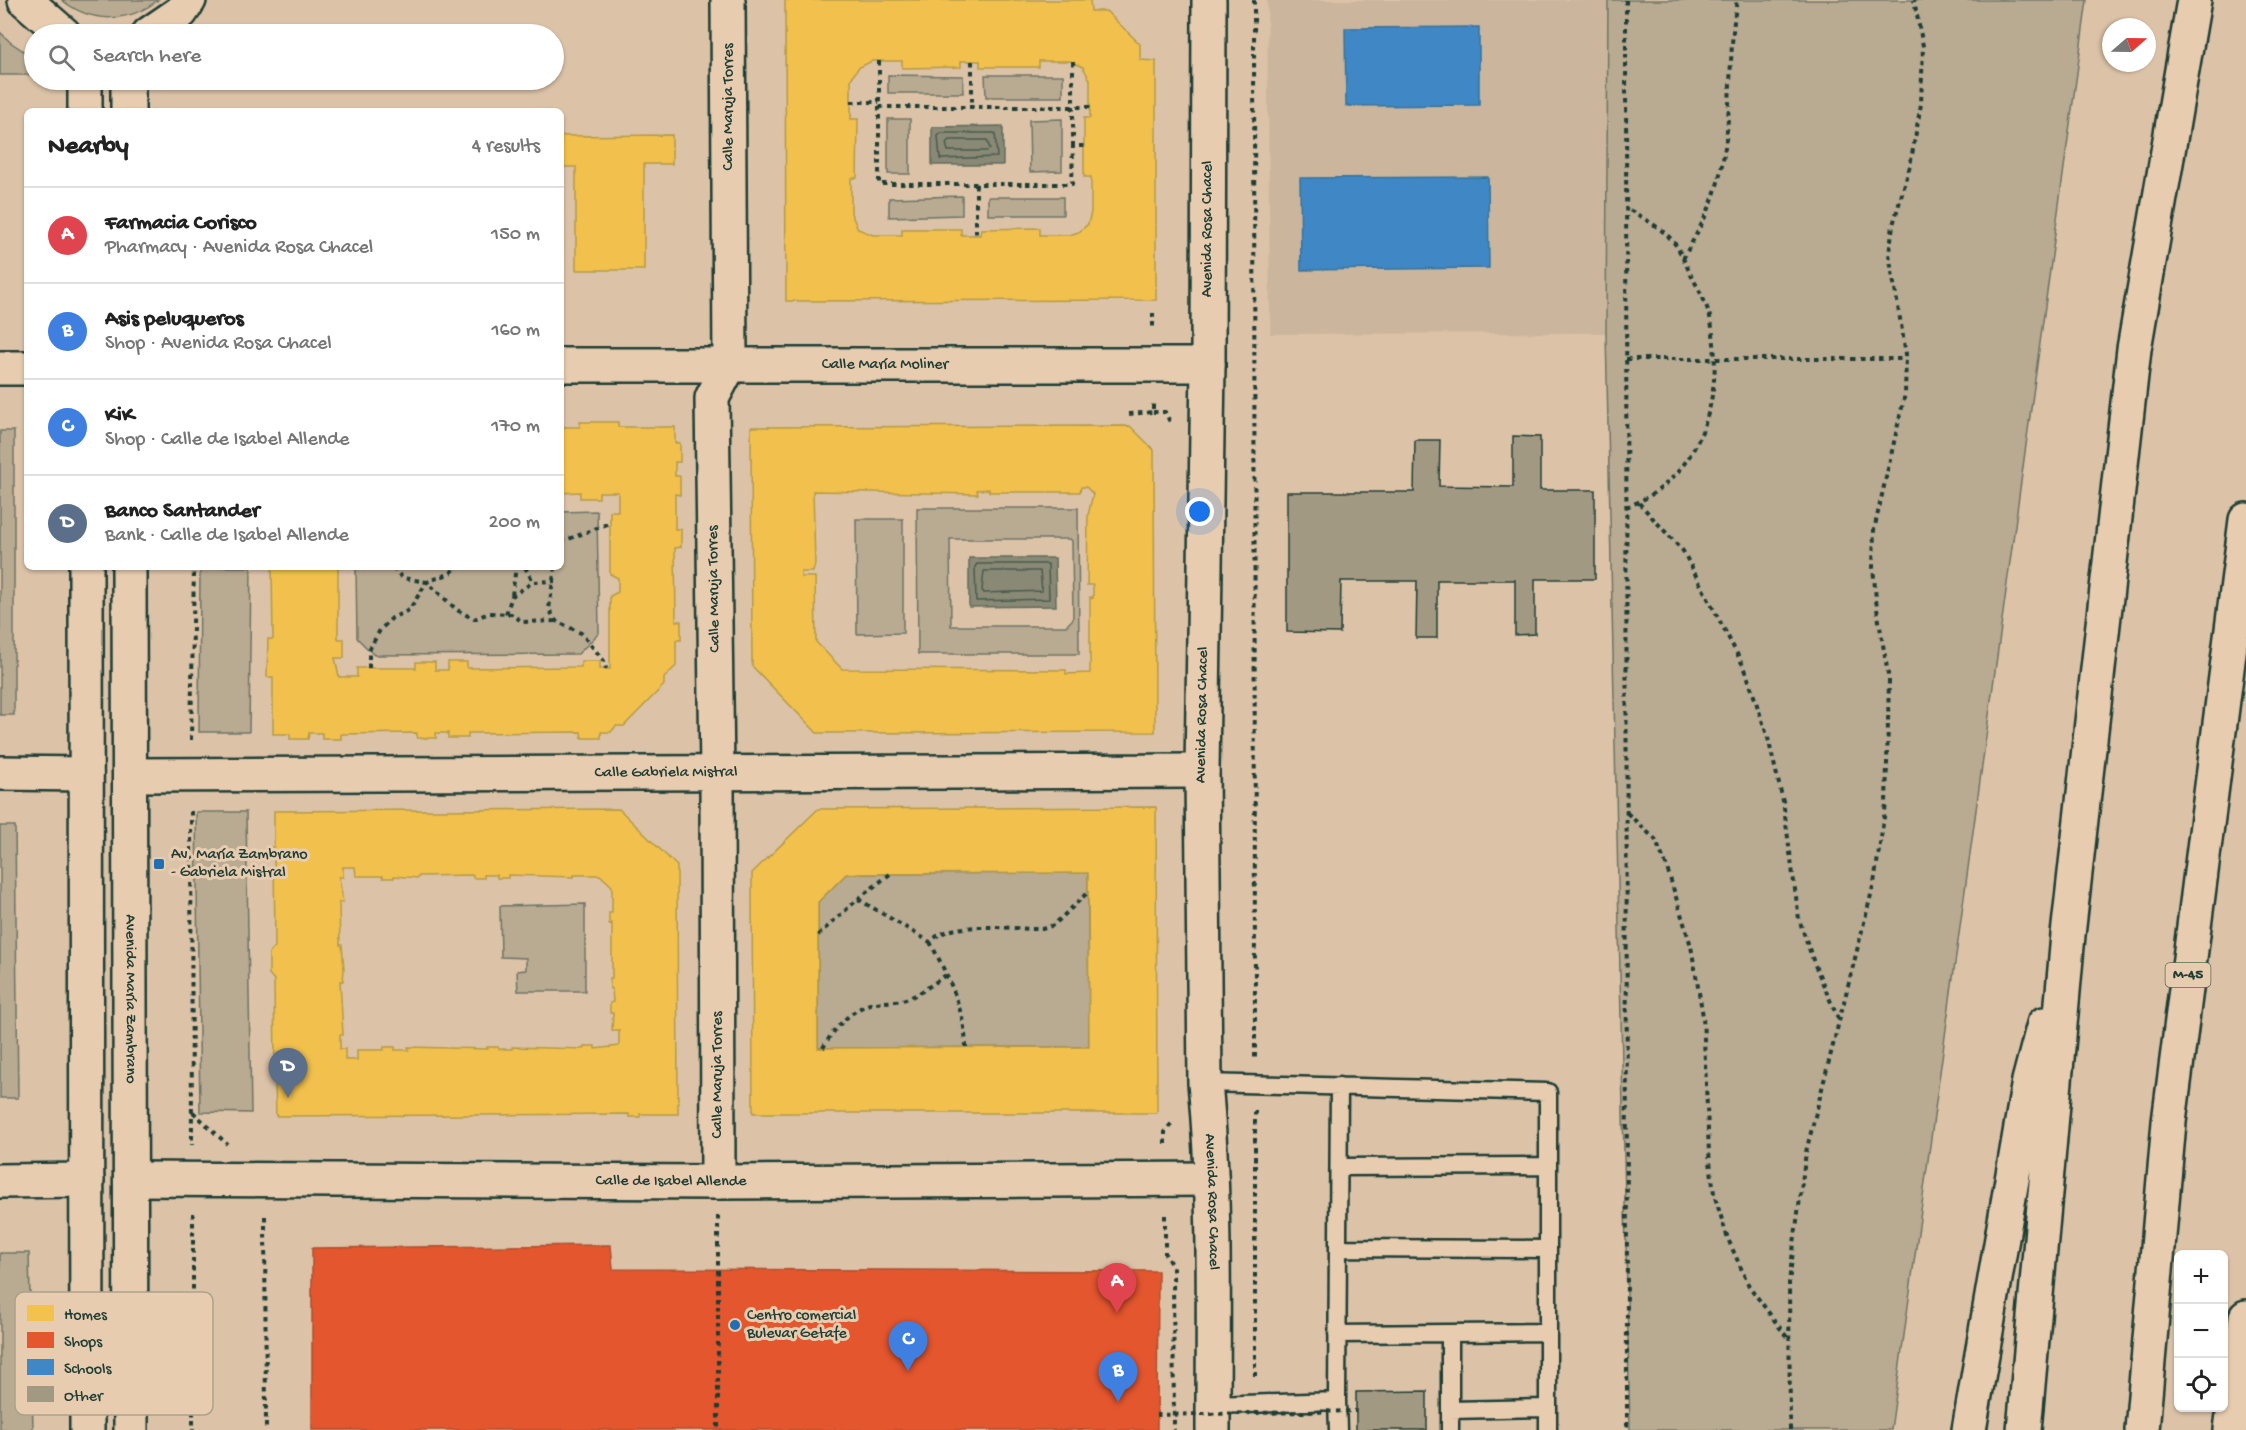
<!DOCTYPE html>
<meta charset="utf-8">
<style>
:root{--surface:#fff;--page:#f6f6f6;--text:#222;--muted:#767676;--line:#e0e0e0;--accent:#1a73e8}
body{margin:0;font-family:"Gochi Hand",sans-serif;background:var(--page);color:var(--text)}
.controls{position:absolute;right:18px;bottom:18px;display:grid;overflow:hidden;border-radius:9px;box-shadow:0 2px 4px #0004}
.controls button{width:54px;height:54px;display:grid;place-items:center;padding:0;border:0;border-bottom:2px solid var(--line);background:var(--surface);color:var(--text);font:30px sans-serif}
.compass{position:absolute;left:2102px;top:18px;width:54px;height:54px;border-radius:50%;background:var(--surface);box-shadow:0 2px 4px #0004;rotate:70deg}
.you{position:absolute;left:1200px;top:512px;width:21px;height:21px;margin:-15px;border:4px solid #fff;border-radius:50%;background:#1a73e8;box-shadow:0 0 0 9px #1a73e833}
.badge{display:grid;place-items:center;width:39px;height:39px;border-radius:50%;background:var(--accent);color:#fff;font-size:20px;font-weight:700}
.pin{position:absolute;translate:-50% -50px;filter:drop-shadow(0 2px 3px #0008)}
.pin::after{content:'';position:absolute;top:32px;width:21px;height:18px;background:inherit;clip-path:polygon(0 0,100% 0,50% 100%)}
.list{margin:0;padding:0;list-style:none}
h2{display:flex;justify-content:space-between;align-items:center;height:78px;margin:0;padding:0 24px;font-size:26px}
h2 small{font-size:20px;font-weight:400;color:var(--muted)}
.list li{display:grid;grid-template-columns:39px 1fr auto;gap:18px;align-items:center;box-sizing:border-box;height:96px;padding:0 24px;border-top:2px solid var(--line)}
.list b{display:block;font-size:22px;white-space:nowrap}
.list p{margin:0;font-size:20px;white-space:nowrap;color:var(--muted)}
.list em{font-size:20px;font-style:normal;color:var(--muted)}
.icon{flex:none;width:33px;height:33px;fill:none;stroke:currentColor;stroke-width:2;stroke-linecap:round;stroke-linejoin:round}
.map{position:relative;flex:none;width:2246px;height:1430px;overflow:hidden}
.search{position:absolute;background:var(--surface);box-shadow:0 2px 4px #0004;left:24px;top:24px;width:540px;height:66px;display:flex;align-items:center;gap:15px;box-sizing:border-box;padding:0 21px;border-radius:33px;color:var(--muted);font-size:22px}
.panel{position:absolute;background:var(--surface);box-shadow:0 2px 4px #0004;left:24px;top:108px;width:540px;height:462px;border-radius:9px}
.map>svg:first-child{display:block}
.built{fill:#cbb69d}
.green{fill:#b9aa92;stroke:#6c7463;stroke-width:1.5;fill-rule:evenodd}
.water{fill:#898975;stroke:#5f6b5b;stroke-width:1.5}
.homes{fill:#f2c14e;stroke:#b39946;stroke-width:1.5;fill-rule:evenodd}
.shops{fill:#e4572e;stroke:#a94f30;stroke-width:1.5}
.schools{fill:#3f88c5;stroke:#35729a;stroke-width:1.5}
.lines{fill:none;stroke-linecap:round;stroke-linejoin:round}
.shore{stroke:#495b4e;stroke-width:1.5}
.building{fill:#a29983;stroke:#1f3d34;stroke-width:1.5}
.lane-casing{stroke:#1f3d34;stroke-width:21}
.street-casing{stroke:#1f3d34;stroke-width:38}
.secondary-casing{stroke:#1f3d34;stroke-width:38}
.highway-casing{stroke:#1f3d34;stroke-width:38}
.path{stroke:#1f3d34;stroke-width:4;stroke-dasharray:4.5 4.5;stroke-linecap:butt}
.lane{stroke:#e8ccaf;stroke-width:16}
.street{stroke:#e8ccaf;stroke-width:33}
.secondary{stroke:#e8ccaf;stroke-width:33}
.highway{stroke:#e8ccaf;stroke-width:33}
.path-bridge{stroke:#1f3d34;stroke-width:4;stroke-dasharray:4.5 4.5;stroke-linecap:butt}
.poi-dot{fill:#1f6fb2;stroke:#e8ccaf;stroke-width:2}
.labels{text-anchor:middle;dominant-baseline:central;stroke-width:6;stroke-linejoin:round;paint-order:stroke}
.shield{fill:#e8ccaf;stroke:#5b6859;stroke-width:1.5}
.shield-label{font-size:15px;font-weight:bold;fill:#1f3d34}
.street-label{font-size:16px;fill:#1f3d34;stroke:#e8ccaf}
.poi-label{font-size:16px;fill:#1f3d34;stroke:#e8ccaf;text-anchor:start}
.key{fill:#e8ccaf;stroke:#aca18a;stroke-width:1.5}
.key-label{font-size:16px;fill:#1f3d34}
</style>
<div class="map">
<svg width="2246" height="1430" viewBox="0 0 2246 1430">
<rect width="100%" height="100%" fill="#dcc3a8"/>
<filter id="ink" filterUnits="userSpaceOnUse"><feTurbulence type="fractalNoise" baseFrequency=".0167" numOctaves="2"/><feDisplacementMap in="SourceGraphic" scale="12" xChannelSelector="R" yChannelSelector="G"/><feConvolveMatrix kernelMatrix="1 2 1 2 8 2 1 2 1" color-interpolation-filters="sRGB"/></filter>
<g filter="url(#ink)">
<path class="built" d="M1267 0H1608L1606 333 1270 334Z"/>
<path class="green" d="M62 0H158C129 23 91 24 62 0Z
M1608 0H2087L1891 1430H1630L1606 333Z
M0 32 10 42 34 58V75H0Z
M888 75 963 76V93H888Z
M985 75H1063V97H986Z
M888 119H910V174H888Z
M1062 119V171L1030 172 1029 120Z
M962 196V215L889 217V198Z
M988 197H1063V215H988Z
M0 431H14V715H0Z
M917 508H1078L1079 654H918ZM950 539H1070L1072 541 1073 619 1066 626H951Z
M597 511 599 633 578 654 374 655 357 638 356 567H561V512Z
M856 519H903V633L857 634Z
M200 567H251L249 732H199Z
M196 812H246L251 1113 200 1112Z
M0 826H15L18 1098H0Z
M1088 873 1089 1047 818 1048V902L846 874Z
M585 904V991H518L517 971 526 970V958L501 957 500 906Z
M0 1253H29L33 1430H0Z"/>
<path class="water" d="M1003 126V165H932V127Z
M969 558H1055L1056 606 969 607Z"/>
<path class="homes" d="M785 0H1090L1091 11H1106L1140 44V60L1156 61V300L786 301ZM872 61H902V68L961 67V61H980V67H1039V61H1070L1083 67 1090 80V118H1084V177H1091V212L1088 224 1079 232 1069 235H1040V228L981 229 980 235H961V229H902V235H873L858 229 851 213V178H857L858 119H851V79L858 68Z
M672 135V164H644V270H576V167H561V136Z
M580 422H618V427H675V443H680V462H675V476H680V495L675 494V529H681V547L675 548 676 621H681V640H676V666L664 678V685L624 726H616L611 732H601V738H582L581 732 468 733V738H448V733H436V738H417V733L341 734V739H322V733H309L308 739H290V734H273V677H267L268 639H273L272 567H338V639H344V658H335L339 677H357V668H416V662H435V670H448V662H467V668L581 667V661H600V669H610V596L618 592V578L610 574V511H618V492H599V498H580V492L561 493V427H580Z
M1130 426 1154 450 1155 732 817 733 752 666 751 427ZM1081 487H1086L1093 494 1088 515 1087 585H1093V598L1090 597V673L1066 674V670L842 669 816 642 815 577H801V572H813L815 564 813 491 978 494 977 490 989 489V492H1080Z
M1156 807 1157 1113H753L752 873 818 809ZM1088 873 1089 1047 818 1048V902L846 874Z
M619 809 677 866 678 1114H640V1117H629V1114L276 1116 275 1081H273L272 1070H275L274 980 269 974V953L275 947 274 857 271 858V847H274V811ZM343 867H355L356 876H383V878H394V876L418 878 419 876 473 875V878H484V875H497V878H508V875L574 877V875H600L612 886V913H609V924L612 923V978H610V989H612L613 1002 610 1003V1013H613L612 1030H619V1046L595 1049V1046H584V1049L512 1047V1049H499L498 1047H487L488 1049 408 1047 409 1050H395V1047H384V1050H357V1060H345V1049H340V1035H343L340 981H343L344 970 342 945H340L339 902H343L339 877H343Z"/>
<path class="shops" d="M611 1245 613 1269 1158 1271 1157 1430H312V1248Z"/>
<path class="schools" d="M1479 27V105L1346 106 1345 28Z
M1488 177 1489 268 1301 270 1300 178Z"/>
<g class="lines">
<path class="shore" d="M941 133H995L997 157 940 159 938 136Z
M949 140H987L990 149 987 151H948L946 143Z
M977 564H1048L1049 599 976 601 975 567Z
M984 571H1040L1042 591 984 593 982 590Z"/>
</g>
<path class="building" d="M1513 436 1540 437V490H1595V579H1535V634L1515 635V580H1437V638H1416L1417 581H1341L1340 633 1287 632V492H1414L1415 440H1440L1439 486 1513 487Z
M1427 1391V1430H1356V1392Z"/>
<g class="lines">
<defs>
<path id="lane" d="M1205 1083 1548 1092V1430
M1339 1167 1548 1166
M1338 1248 1548 1249
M1337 1334 1548 1332
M1337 1401 1339 1086
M1213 1405 1337 1401 1338 1430
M1450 1410 1547 1408
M1450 1430V1333"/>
<g id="street">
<path id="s1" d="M1209 0 1208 365 1202 771 1205 1083C1216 1198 1213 1315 1213 1430"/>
<path id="s2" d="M561 365H1208"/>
<path d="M0 368H27"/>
<path d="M0 773 86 774"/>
<path id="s3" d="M130 775 1202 771"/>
<path id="s4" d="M131 1179 718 1182 1211 1179"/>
<path d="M0 1181 87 1180"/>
<path d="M718 1182 717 773 712 398 730 364 728 0"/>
</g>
<g id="secondary">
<path d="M25 0 64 34"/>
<path d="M149 34 181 12 189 0"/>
<path d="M85 80V111"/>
<path d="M128 80V111"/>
<path d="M86 567 87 1430"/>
<path id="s5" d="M129 567 131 1430"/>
</g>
<path id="highway" d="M1969 1430 2029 1081 2044 1024
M2024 1430 2068 935 2134 349 2194 0
M2142 1430 2169 1122 2246 520
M2231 1430 2246 1317"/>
</defs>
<use href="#lane" class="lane-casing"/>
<use href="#street" class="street-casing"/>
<use href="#secondary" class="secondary-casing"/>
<use href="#highway" class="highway-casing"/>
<path class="path" d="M1254 0 1255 1058
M1626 0 1627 1430
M879 61V184H1072L1073 146H1084
M972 61V107
M1073 61V146
M851 102H879
M879 107H1091
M976 184V235
M1683 259C1694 238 1708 215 1715 192 1735 130 1726 64 1737 0
M1153 313V330
M1626 359H1905
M1153 412H1165L1170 422
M1129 414 1153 412V400
M1639 503 1683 551 1745 669 1768 738 1783 801 1799 919 1814 963 1840 1023
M1626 507C1703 480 1726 390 1710 317 1706 302 1698 288 1691 275 1685 263 1680 249 1671 239 1659 226 1641 217 1626 208
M561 542 610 523
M393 567 402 578 427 582 457 610 474 619 489 613 511 614 523 622 556 621
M525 567 533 582 555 581
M555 567 549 609 556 621 581 633 604 661 606 669
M512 595 516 567
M506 614 512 596 533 582
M369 668V650L380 630 392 618 409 610 427 582 451 573 455 567
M191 740 194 567
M191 811 192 1145
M1627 813 1655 839 1666 865 1691 946 1703 1016 1709 1153 1714 1194 1728 1239 1749 1286 1789 1340
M858 899 890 874
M818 935 858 899 930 942C952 918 1011 930 1042 929L1054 925 1088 892
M930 942C947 974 965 1010 966 1047
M823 1048C832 1031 850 1010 870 1004 884 1001 897 1003 911 997 923 992 935 982 946 975
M1255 1111V1376
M193 1112 227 1144
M1165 1144V1131L1173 1122
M193 1213V1430
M1165 1215V1254L1173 1268 1174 1430
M265 1216 266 1430
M718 1216V1430
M1790 1430 1789 1282 1806 1152 1874 883 1886 804 1889 680 1877 609 1873 567 1874 530 1905 394 1906 354 1889 254 1893 225 1910 166 1921 104 1923 46 1914 0"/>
<use href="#lane" class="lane"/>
<use href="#street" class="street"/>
<use href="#secondary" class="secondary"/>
<use href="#highway" class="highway"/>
<path class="path-bridge" d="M1156 1415 1356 1411"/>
</g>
</g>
<g class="poi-dot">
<rect x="153" y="858" width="12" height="12" rx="3"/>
<circle cx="735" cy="1325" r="6"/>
</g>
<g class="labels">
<rect class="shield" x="2165.5" y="963" width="45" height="24" rx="4.5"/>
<g class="shield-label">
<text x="2188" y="975">M-45</text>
</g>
<g class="street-label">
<text transform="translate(729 107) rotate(-90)">Calle Maruja Torres</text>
<text transform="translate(1208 229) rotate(-90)">Avenida Rosa Chacel</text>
<text stroke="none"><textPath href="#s2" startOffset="324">Calle María Moliner</textPath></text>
<text transform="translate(715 589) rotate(-91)">Calle Maruja Torres</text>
<text transform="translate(1203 715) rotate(-89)">Avenida Rosa Chacel</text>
<text stroke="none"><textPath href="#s3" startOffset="536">Calle Gabriela Mistral</textPath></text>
<text stroke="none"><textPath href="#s5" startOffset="432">Avenida María Zambrano</textPath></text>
<text transform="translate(718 1075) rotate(-90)">Calle Maruja Torres</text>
<text stroke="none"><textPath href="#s4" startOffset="540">Calle de Isabel Allende</textPath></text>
<text stroke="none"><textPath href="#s1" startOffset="1202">Avenida Rosa Chacel</textPath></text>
</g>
<g class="poi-label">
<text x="171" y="855">Av. María Zambrano<tspan x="171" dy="18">- Gabriela Mistral</tspan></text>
<text x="747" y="1316">Centro comercial<tspan x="747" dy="18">Bulevar Getafe</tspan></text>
</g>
</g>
<rect x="15" y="1292" width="198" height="123" rx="9" class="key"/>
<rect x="27" y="1305" width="27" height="16" fill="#f2c14e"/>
<rect x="27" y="1332" width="27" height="16" fill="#e4572e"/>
<rect x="27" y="1359" width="27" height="16" fill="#3f88c5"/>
<rect x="27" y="1386" width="27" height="16" fill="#a29983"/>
<g class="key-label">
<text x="64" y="1319">Homes</text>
<text x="64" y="1346">Shops</text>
<text x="64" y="1373">Schools</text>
<text x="64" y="1400">Other</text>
</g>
</svg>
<div class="controls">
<button>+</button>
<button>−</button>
<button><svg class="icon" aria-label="locate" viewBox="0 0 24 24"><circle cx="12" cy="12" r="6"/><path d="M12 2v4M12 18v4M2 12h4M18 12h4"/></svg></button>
</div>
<svg class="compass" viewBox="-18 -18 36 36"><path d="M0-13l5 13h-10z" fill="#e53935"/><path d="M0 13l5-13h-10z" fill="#767676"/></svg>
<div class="you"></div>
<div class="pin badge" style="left:1117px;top:1313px;background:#e0444e">A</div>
<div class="pin badge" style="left:1118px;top:1402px;background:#3f7fe0">B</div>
<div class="pin badge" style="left:908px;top:1371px;background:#3f7fe0">C</div>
<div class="pin badge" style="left:288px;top:1098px;background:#5c6f8a">D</div>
<div class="search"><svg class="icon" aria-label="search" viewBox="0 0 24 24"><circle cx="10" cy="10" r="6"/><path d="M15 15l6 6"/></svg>Search here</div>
<section class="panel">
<h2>Nearby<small>4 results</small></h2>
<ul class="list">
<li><span class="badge" style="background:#e0444e">A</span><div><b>Farmacia Corisco</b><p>Pharmacy · Avenida Rosa Chacel</p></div><em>150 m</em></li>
<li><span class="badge" style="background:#3f7fe0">B</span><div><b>Asis peluqueros</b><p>Shop · Avenida Rosa Chacel</p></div><em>160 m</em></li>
<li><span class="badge" style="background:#3f7fe0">C</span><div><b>KiK</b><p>Shop · Calle de Isabel Allende</p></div><em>170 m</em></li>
<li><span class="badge" style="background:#5c6f8a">D</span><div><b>Banco Santander</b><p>Bank · Calle de Isabel Allende</p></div><em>200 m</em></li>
</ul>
</section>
</div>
